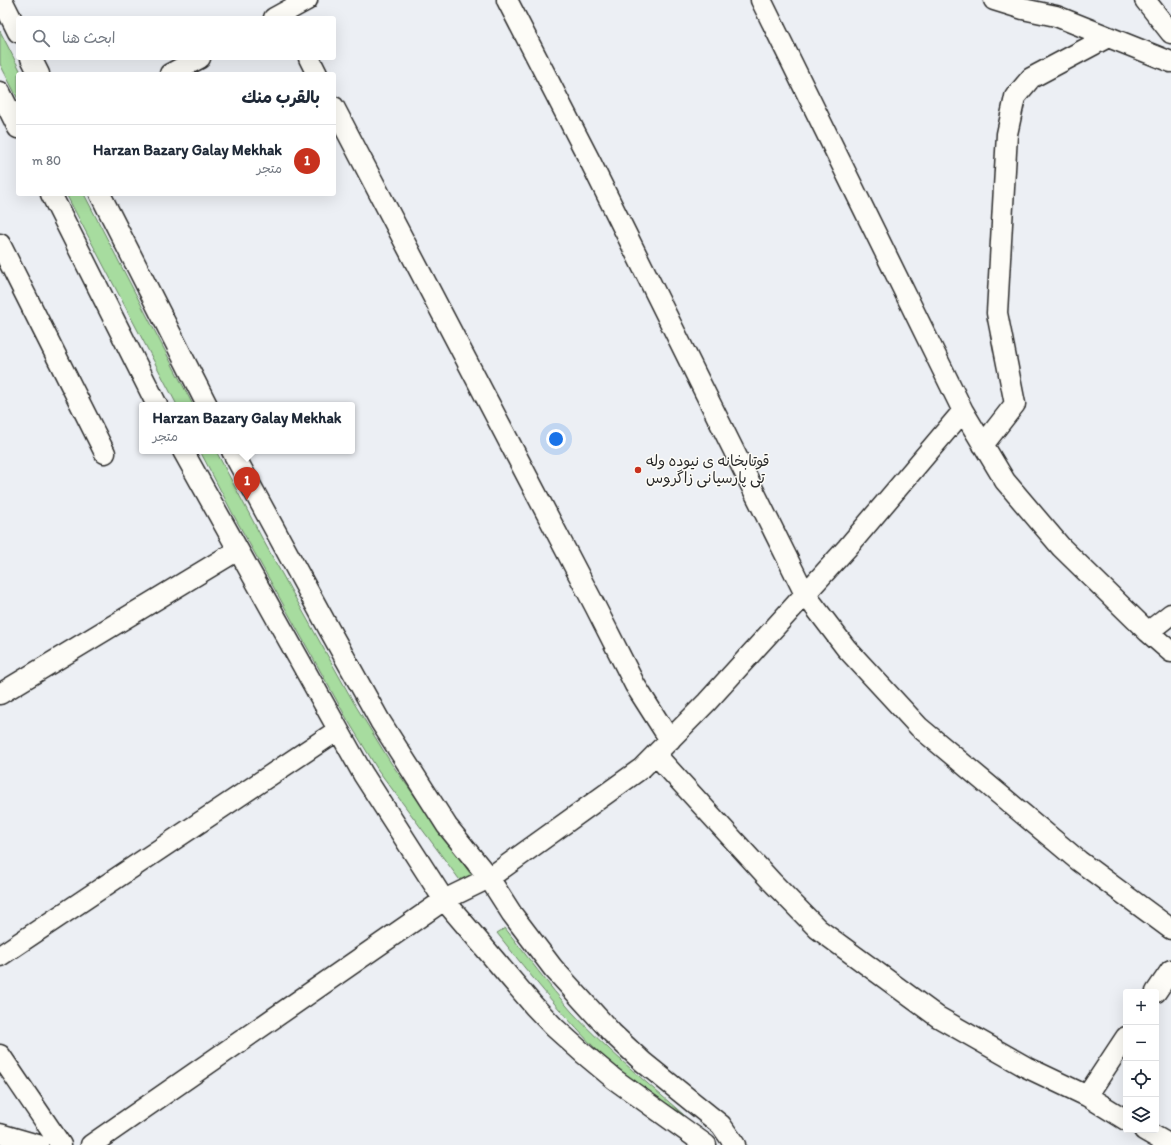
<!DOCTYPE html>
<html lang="ar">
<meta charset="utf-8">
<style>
:root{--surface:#fff;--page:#f6f6f7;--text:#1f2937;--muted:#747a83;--line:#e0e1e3;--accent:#c8321e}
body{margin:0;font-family:Itim,"Playpen Sans Arabic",sans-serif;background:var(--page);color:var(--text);direction:rtl}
.controls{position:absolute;right:12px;bottom:12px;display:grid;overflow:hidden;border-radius:4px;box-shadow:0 4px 16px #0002}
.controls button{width:36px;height:36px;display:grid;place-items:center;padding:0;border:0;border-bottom:1px solid var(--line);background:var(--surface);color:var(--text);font:20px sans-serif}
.you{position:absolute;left:556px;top:439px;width:14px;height:14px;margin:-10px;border:3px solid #fff;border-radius:50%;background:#1a73e8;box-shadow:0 0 0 6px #1a73e833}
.badge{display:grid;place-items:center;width:26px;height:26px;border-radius:50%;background:var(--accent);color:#fff;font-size:13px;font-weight:700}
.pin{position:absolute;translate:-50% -33px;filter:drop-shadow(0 1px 2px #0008)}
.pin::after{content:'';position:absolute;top:21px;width:14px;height:12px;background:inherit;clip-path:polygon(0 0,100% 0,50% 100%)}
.popup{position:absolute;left:139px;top:402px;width:216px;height:52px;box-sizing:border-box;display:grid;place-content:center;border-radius:4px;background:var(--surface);filter:drop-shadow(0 1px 3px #0005);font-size:13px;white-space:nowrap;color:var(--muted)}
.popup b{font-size:15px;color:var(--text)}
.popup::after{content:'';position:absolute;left:50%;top:100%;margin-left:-8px;border:8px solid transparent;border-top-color:var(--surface)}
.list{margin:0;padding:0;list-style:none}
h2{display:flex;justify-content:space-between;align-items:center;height:52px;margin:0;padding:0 16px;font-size:17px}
h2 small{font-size:13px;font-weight:400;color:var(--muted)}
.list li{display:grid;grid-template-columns:26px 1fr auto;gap:12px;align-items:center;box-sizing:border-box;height:72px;padding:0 16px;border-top:1px solid var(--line)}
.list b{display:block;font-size:15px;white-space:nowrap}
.list p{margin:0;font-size:13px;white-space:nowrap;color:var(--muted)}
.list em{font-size:13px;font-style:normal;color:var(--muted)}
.icon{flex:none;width:22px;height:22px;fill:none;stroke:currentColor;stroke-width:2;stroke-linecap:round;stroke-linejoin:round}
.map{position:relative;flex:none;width:1171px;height:1145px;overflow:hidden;direction:ltr}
.search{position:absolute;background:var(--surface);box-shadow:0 4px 16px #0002;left:16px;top:16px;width:320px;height:44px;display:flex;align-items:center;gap:10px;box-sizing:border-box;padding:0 14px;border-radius:4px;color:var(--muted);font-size:15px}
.panel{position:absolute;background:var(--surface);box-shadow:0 4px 16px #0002;left:16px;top:72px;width:320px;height:124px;border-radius:4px;direction:rtl}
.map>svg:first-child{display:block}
.green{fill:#a7dc9f;stroke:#698465}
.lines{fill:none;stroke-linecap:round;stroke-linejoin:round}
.street-casing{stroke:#2b2b2b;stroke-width:23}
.street{stroke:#fdfcf7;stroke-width:20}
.poi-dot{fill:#c8321e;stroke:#fdfcf7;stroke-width:1.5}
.labels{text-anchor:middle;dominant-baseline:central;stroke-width:3;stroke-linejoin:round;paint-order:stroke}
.poi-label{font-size:15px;fill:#2b2b2b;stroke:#fdfcf7;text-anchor:start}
</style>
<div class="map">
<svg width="1171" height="1145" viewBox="0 0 1171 1145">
<rect width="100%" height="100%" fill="#eceff4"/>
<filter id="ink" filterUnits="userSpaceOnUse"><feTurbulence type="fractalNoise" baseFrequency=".025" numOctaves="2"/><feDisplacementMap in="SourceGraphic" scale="8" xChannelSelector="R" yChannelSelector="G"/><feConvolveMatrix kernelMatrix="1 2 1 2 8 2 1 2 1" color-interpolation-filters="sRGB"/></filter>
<g filter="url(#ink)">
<path class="green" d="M0 31 22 74H18V99L0 64Z
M66 194H84L193 405H177Z
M200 451H216L263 540 354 703 391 763 472 876 465 887 378 770 347 719 234 516Z
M505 928C527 956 548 985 572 1012 606 1049 646 1082 684 1115 657 1098 629 1080 605 1058 566 1020 531 976 497 933Z"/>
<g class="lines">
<defs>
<path id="street" d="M2 0 18 32
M507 0 591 163 805 594 846 648 919 727 1079 861 1171 929
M761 0 963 411 1005 481 1061 547 1148 632 1171 652
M994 0 1023 9 1056 16 1171 62
M1145 0 1171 33
M274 18 307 0
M31 58 39 74
M309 58 317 74
M170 74 200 58
M0 92 18 128
M334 107 596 608 635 685 670 740
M51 194 157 405
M100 194 207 405
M0 244 105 453
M983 445 1015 404 997 313 1007 134 1015 97 1031 78 1108 37
M183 451 363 774 444 900 534 1006 555 1028 584 1054 614 1079 706 1145
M232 451 330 631 380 721 447 826 489 878 512 914 553 968 612 1033 643 1062 721 1125 735 1145
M1148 632 1171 614
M0 694 238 550
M656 755 772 882 818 929 938 1017 1026 1067 1087 1096 1126 1120
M0 956 338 730
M1156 992 1171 970
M0 1055 61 1145
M1087 1096 1126 1037
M1144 1130 1170 1145
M0 1134 38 1145
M91 1145 444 900 489 878 642 768 707 702 847 548 963 411"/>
</defs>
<use href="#street" class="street-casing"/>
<use href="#street" class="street"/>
</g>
</g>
<circle class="poi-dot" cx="638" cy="470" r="4"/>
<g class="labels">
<g class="poi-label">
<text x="646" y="461">قوتابخانه ی نیوده وله<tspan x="646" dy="17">تی پارسیانی زاگروس</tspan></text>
</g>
</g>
</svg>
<div class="controls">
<button>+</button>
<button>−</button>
<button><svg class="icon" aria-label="locate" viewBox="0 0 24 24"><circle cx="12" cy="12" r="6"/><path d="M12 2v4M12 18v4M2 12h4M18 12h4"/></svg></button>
<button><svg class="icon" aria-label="layers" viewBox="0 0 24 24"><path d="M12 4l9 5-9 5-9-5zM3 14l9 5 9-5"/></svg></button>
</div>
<div class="you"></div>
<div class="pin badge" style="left:247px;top:500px">1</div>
<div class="popup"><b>Harzan Bazary Galay Mekhak</b>متجر</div>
<div class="search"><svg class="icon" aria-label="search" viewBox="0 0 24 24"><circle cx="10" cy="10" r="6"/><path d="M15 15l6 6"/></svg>ابحث هنا</div>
<section class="panel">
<h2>بالقرب منك<small></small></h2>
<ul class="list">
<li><span class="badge">1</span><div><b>Harzan Bazary Galay Mekhak</b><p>متجر</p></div><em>80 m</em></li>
</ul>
</section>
</div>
